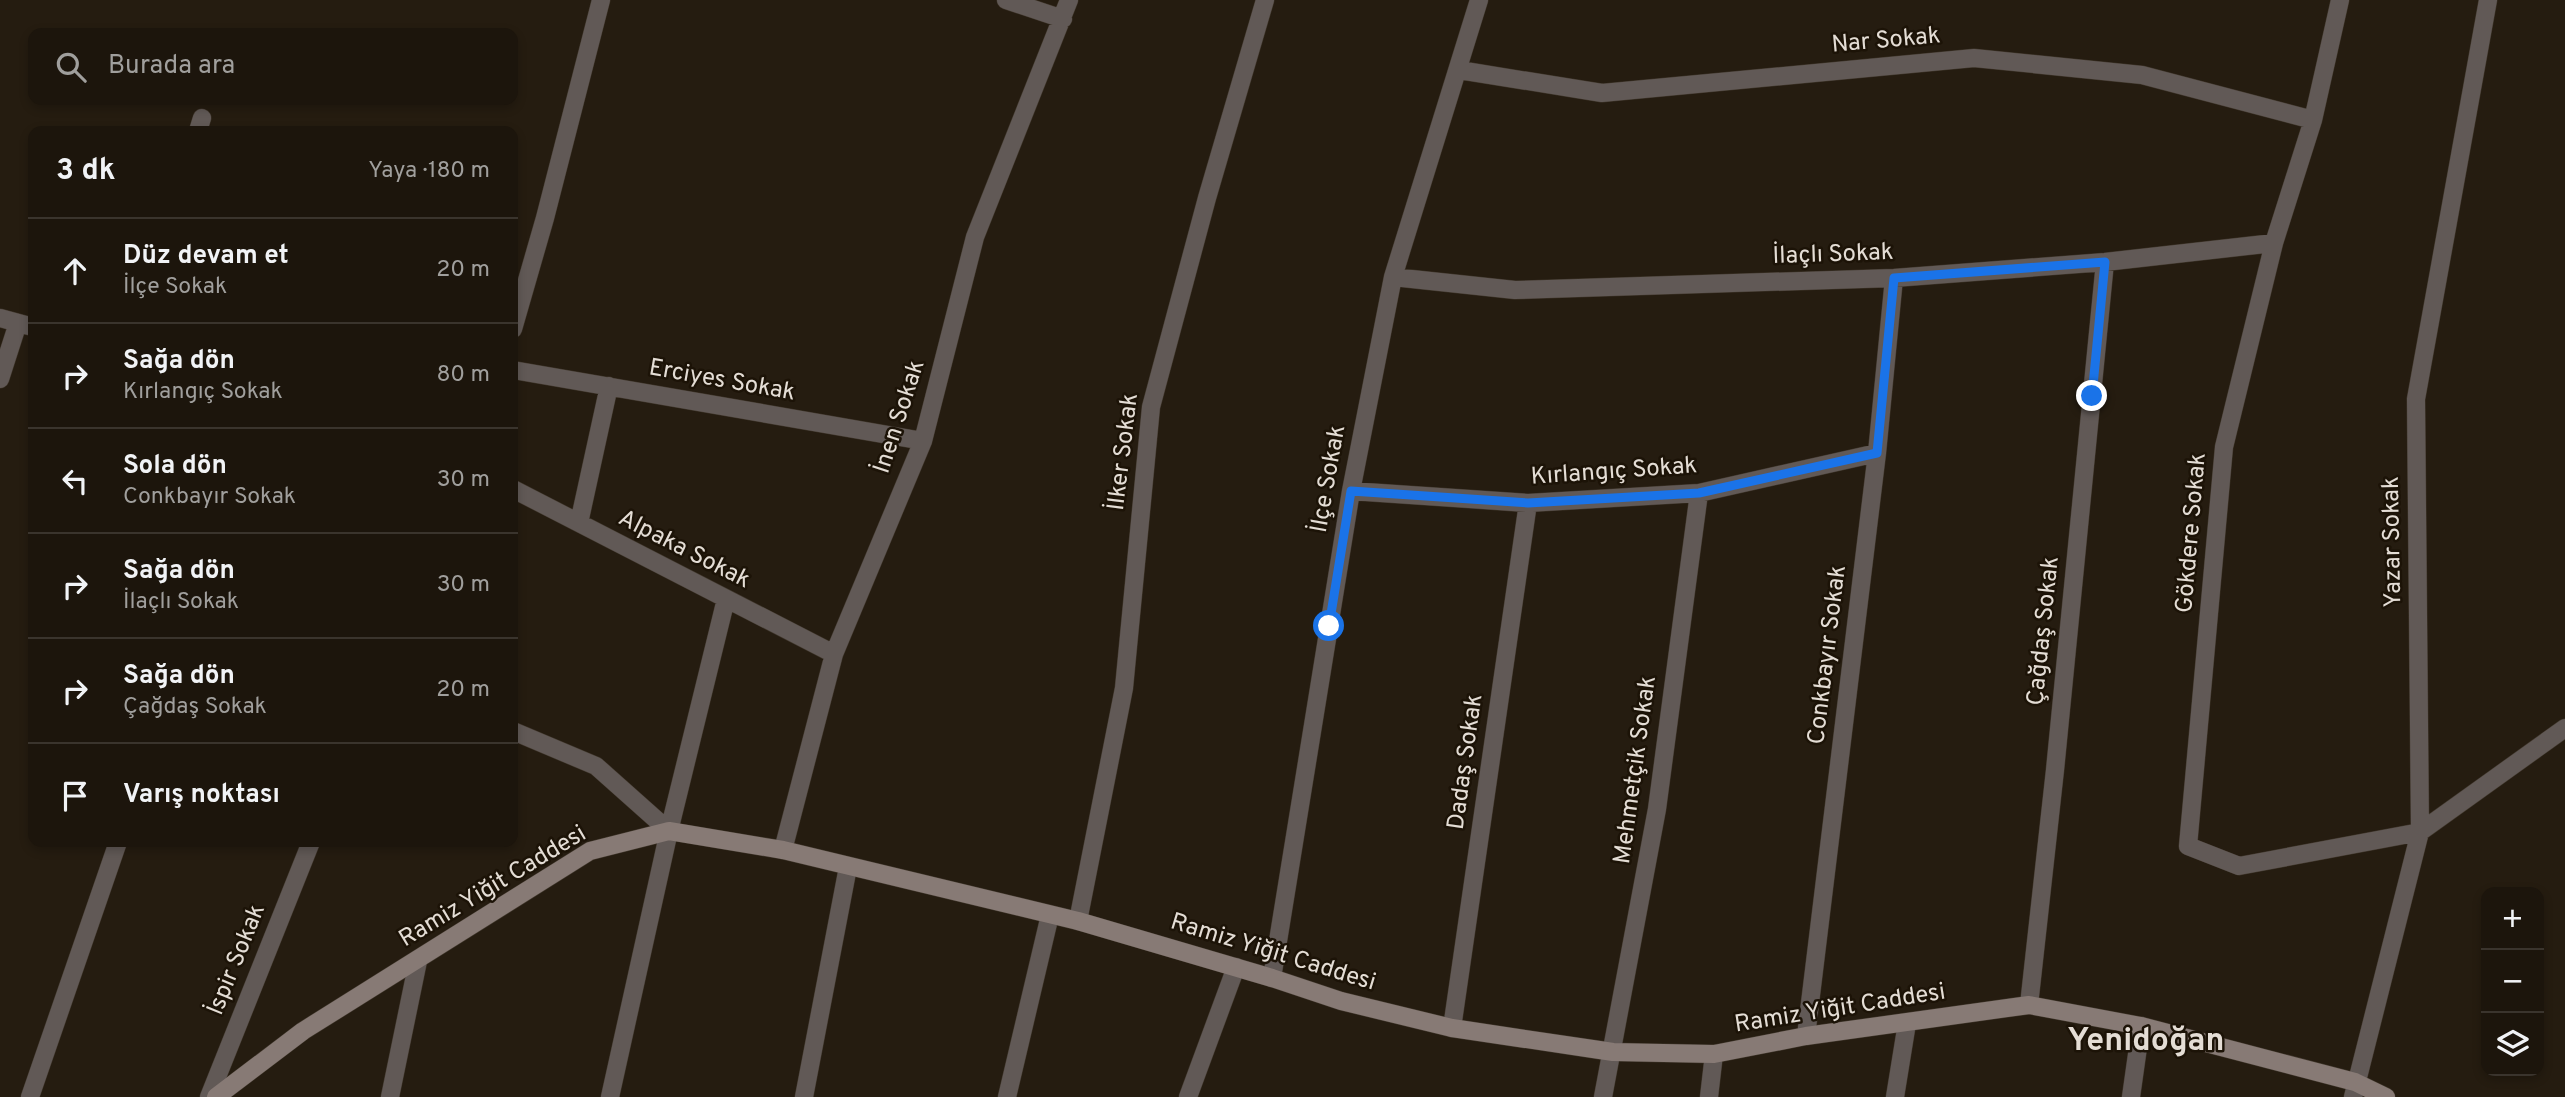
<!DOCTYPE html>
<html lang="tr">
<meta charset="utf-8">
<style>
:root{--surface:#1c150c;--page:#29221a;--text:#f1f3f6;--muted:#a09f9d;--line:#3a342d}
body{margin:0;font-family:Overpass,sans-serif;background:var(--page);color:var(--text)}
.controls{position:absolute;right:21px;bottom:21px;display:grid;overflow:hidden;border-radius:14px;box-shadow:0 4px 10px #0003}
.controls button{width:63px;height:63px;display:grid;place-items:center;padding:0;border:0;border-bottom:2px solid var(--line);background:var(--surface);color:var(--text);font:35px sans-serif}
.stop{position:absolute;width:21px;height:21px;margin:-16px;border:5px solid #1a73e8;border-radius:50%;background:#fff}
.stop.end{background:#1a73e8;border-color:#fff;box-shadow:0 2px 7px #0008}
.list{margin:0;padding:0;list-style:none}
h2{display:flex;justify-content:space-between;align-items:center;height:91px;margin:0;padding:0 28px;font-size:30px}
h2 small{font-size:23px;font-weight:400;color:var(--muted)}
.list li{display:grid;grid-template-columns:46px 1fr auto;gap:21px;align-items:center;box-sizing:border-box;height:105px;padding:0 28px;border-top:2px solid var(--line)}
.list b{display:block;font-size:26px;white-space:nowrap}
.list p{margin:0;font-size:23px;white-space:nowrap;color:var(--muted)}
.list em{font-size:23px;font-style:normal;color:var(--muted)}
.icon{flex:none;width:38px;height:38px;fill:none;stroke:currentColor;stroke-width:2;stroke-linecap:round;stroke-linejoin:round}
.map{position:relative;flex:none;width:2565px;height:1097px;overflow:hidden}
.search{position:absolute;background:var(--surface);box-shadow:0 4px 10px #0003;left:28px;top:28px;width:490px;height:77px;display:flex;align-items:center;gap:18px;box-sizing:border-box;padding:0 24px;border-radius:14px;color:var(--muted);font-size:26px}
.panel{position:absolute;background:var(--surface);box-shadow:0 4px 10px #0003;left:28px;top:126px;width:490px;height:721px;border-radius:14px}
.map>svg:first-child{display:block}
.lines{fill:none;stroke-linecap:round;stroke-linejoin:round}
.street-casing{stroke:#40372c;stroke-width:19}
.secondary-casing{stroke:#40372c;stroke-width:19}
.street{stroke:#615956;stroke-width:18}
.secondary{stroke:#877a75;stroke-width:18}
.route{stroke:#1a73e8;stroke-width:9}
.labels{text-anchor:middle;dominant-baseline:central;stroke-width:5;stroke-linejoin:round;paint-order:stroke}
.street-label{font-size:24px;fill:#e4ddd5;stroke:#1c1307}
.district-label{font-size:32px;font-weight:bold;fill:#e4ddd5;stroke:#1c1307}
</style>
<div class="map">
<svg width="2565" height="1097" viewBox="0 0 2565 1097">
<rect width="100%" height="100%" fill="#251c10"/>
<g class="lines">
<defs>
<path id="street" d="M1006 0 1063 19
M2340 0 2313 120 2274 243 2224 447 2188 846 2239 866 2420 832 2565 728
M1459 70 1602 93 1974 58 2142 75 2313 120
M198 131 202 118
M1393 277 1515 290 1894 278 2105 262 2274 243
M0 318 33 327
M513 329 545 218 601 0
M513 370 923 441
M0 379 18 323
M513 489 834 654
M1351 491 1528 503 1699 493 1877 453
M579 523 609 386
M513 731 596 766 669 831
M783 850 834 654 923 441 975 237 1069 0
M1078 921 1124 688 1151 407 1207 198 1265 0
M1272 978 1351 491 1393 277 1479 0
M2029 1005 2055 770 2105 262
M1452 1028 1528 503
M1806 1036 1877 453 1894 278
M30 1097 118 842
M209 1097 311 842
M390 1097 418 961
M610 1097 669 831 726 599
M804 1097 848 867
M1007 1097 1050 915
M1188 1097 1236 967
M1603 1097 1657 809 1699 493
M1709 1097 1714 1054
M1895 1097 1907 1023
M2131 1097 2141 1026
M2353 1097 2420 832 2416 399 2488 0"/>
<path id="secondary" d="M216 1097 303 1031 590 851 669 831 783 850 1078 921 1272 978 1341 1001 1452 1028 1613 1052 1714 1054 1806 1036 2029 1005 2141 1026 2355 1082 2386 1097"/>
</defs>
<use href="#street" class="street-casing"/>
<use href="#secondary" class="secondary-casing"/>
<use href="#street" class="street"/>
<use href="#secondary" class="secondary"/>
</g>
<g class="lines">
<path class="route" d="M1329 626 1351 491 1528 503 1699 493 1877 453 1894 278 2105 262 2092 396"/>
</g>
<g class="labels">
<g class="street-label">
<text transform="translate(1886 41) rotate(-5)">Nar Sokak</text>
<text transform="translate(1833 255) rotate(-2)">İlaçlı Sokak</text>
<text transform="translate(722 381) rotate(10)">Erciyes Sokak</text>
<text transform="translate(900 417) rotate(-72)">İnen Sokak</text>
<text transform="translate(1124 452) rotate(-83)">İlker Sokak</text>
<text transform="translate(1614 472) rotate(-4)">Kırlangıç Sokak</text>
<text transform="translate(1329 479) rotate(-80)">İlçe Sokak</text>
<text transform="translate(2192 533) rotate(-85)">Gökdere Sokak</text>
<text transform="translate(2393 542) rotate(-91)">Yazar Sokak</text>
<text transform="translate(684 550) rotate(27)">Alpaka Sokak</text>
<text transform="translate(2044 631) rotate(-84)">Çağdaş Sokak</text>
<text transform="translate(1828 655) rotate(-83)">Conkbayır Sokak</text>
<text transform="translate(1466 762) rotate(-82)">Dadaş Sokak</text>
<text transform="translate(1636 770) rotate(-82)">Mehmetçik Sokak</text>
<text transform="translate(493 887) rotate(-31)">Ramiz Yiğit Caddesi</text>
<text transform="translate(1273 953) rotate(17)">Ramiz Yiğit Caddesi</text>
<text transform="translate(237 960) rotate(-68)">İspir Sokak</text>
<text transform="translate(1840 1009) rotate(-9)">Ramiz Yiğit Caddesi</text>
</g>
<g class="district-label">
<text x="2146" y="1042">Yenidoğan</text>
</g>
</g>
</svg>
<div class="controls">
<button>+</button>
<button>−</button>
<button><svg class="icon" aria-label="layers" viewBox="0 0 24 24"><path d="M12 4l9 5-9 5-9-5zM3 14l9 5 9-5"/></svg></button>
</div>
<div class="stop" style="left:1329px;top:626px"></div>
<div class="stop end" style="left:2092px;top:396px"></div>
<div class="search"><svg class="icon" aria-label="search" viewBox="0 0 24 24"><circle cx="10" cy="10" r="6"/><path d="M15 15l6 6"/></svg>Burada ara</div>
<section class="panel">
<h2>3 dk<small>Yaya · 180 m</small></h2>
<ul class="list">
<li><svg class="icon" aria-label="ahead" viewBox="0 0 24 24"><path d="M12 20V5M6 11l6-6 6 6"/></svg><div><b>Düz devam et</b><p>İlçe Sokak</p></div><em>20 m</em></li>
<li><svg class="icon" aria-label="right" viewBox="0 0 24 24"><path d="M7 20v-9h11M14 6l5 5-5 5"/></svg><div><b>Sağa dön</b><p>Kırlangıç Sokak</p></div><em>80 m</em></li>
<li><svg class="icon" aria-label="left" viewBox="0 0 24 24"><path d="M17 20v-9H6M10 6l-5 5 5 5"/></svg><div><b>Sola dön</b><p>Conkbayır Sokak</p></div><em>30 m</em></li>
<li><svg class="icon" aria-label="right" viewBox="0 0 24 24"><path d="M7 20v-9h11M14 6l5 5-5 5"/></svg><div><b>Sağa dön</b><p>İlaçlı Sokak</p></div><em>30 m</em></li>
<li><svg class="icon" aria-label="right" viewBox="0 0 24 24"><path d="M7 20v-9h11M14 6l5 5-5 5"/></svg><div><b>Sağa dön</b><p>Çağdaş Sokak</p></div><em>20 m</em></li>
<li><svg class="icon" aria-label="arrive" viewBox="0 0 24 24"><path d="M6 21V4h12l-3 4 3 4H6"/></svg><div><b>Varış noktası</b></div></li>
</ul>
</section>
</div>
